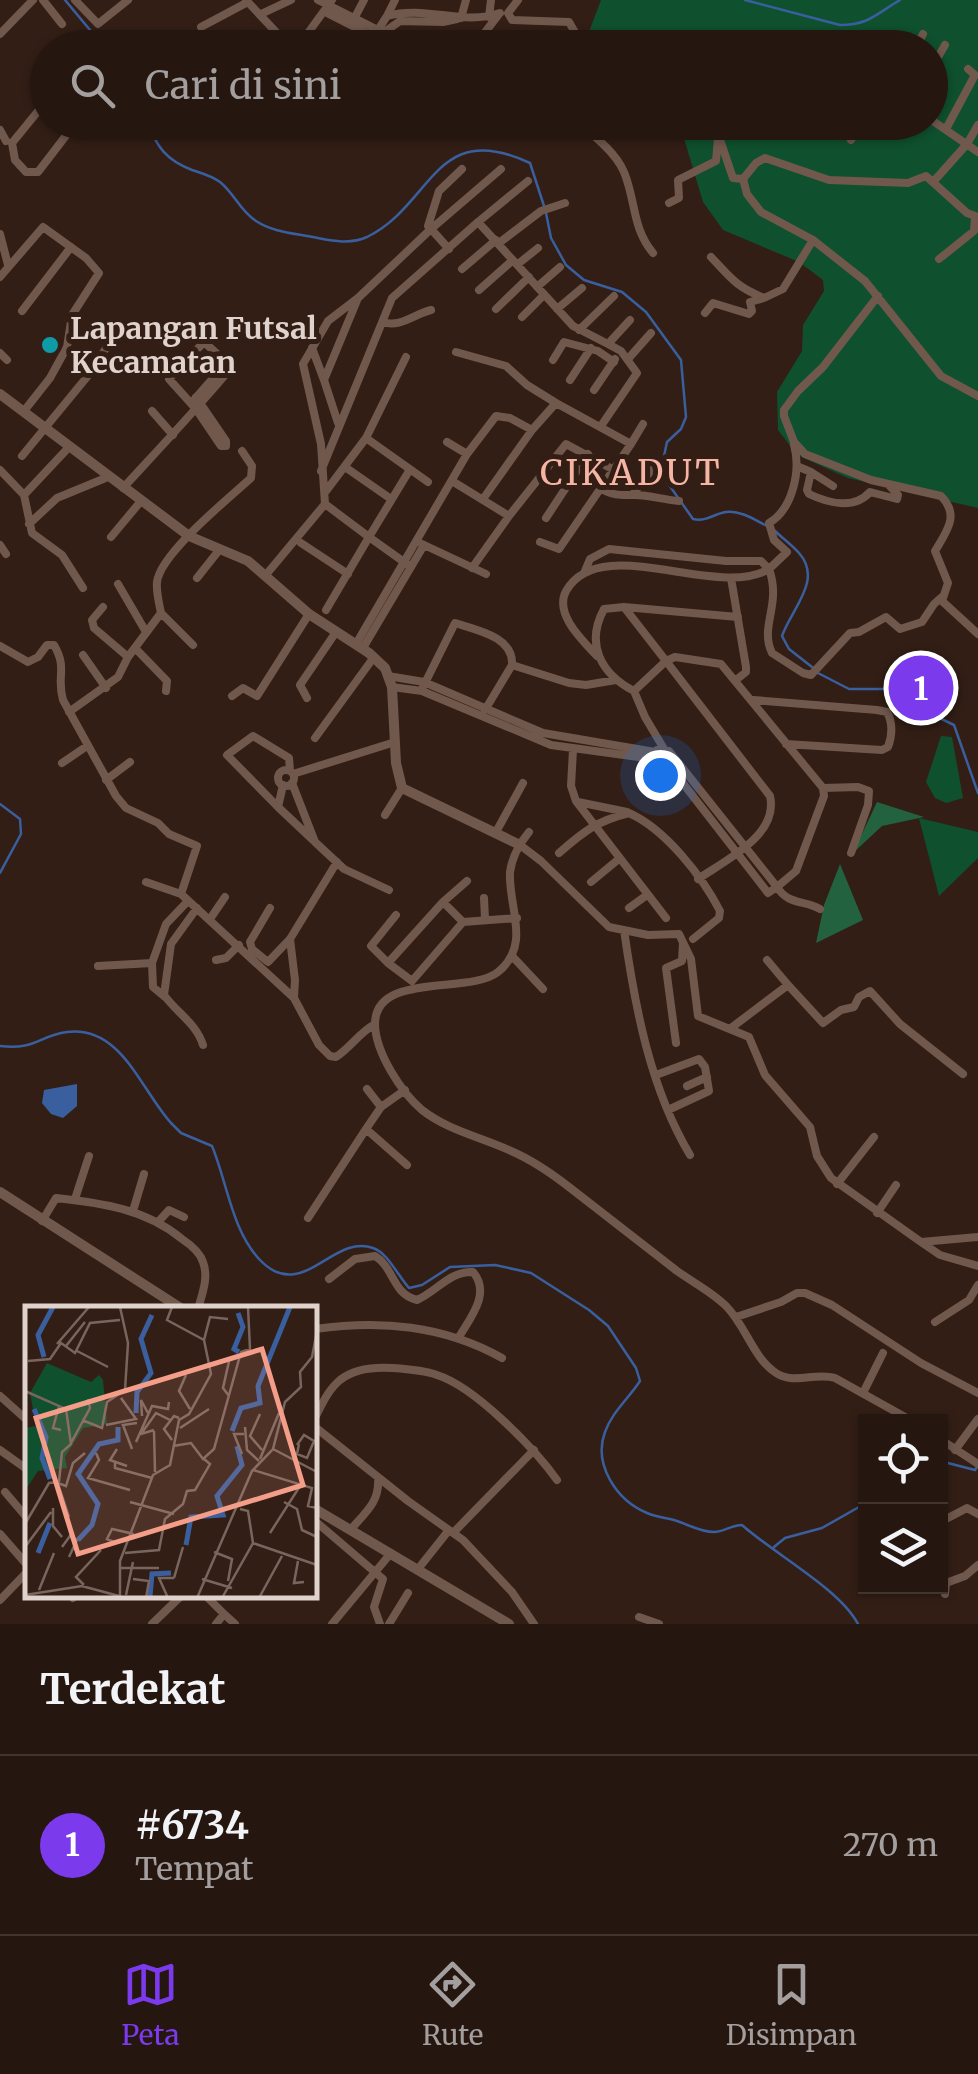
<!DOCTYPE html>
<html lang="id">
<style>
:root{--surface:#261610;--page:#32231e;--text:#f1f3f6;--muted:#a49f9f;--line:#423530;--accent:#7c3aed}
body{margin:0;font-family:Merriweather,serif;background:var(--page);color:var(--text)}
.controls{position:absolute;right:30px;bottom:30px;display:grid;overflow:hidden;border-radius:0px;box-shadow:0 2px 8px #0004}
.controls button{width:90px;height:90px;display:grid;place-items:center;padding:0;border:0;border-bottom:2px solid var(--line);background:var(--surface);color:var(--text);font:50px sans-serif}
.you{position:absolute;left:660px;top:775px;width:35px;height:35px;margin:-25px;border:8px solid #fff;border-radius:50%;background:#1a73e8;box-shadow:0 0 0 15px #1a73e833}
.badge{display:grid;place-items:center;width:65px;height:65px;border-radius:50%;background:var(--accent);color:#fff;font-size:32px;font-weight:700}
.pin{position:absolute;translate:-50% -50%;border:5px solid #fff;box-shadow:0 2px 10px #0006}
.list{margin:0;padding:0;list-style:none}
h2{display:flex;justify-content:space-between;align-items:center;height:130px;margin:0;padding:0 40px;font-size:42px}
h2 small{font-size:32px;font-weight:400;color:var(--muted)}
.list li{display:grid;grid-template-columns:65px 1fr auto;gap:30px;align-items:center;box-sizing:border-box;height:180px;padding:0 40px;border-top:2px solid var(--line)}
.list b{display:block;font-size:38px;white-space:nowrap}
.list p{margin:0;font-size:32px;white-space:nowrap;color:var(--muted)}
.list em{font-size:32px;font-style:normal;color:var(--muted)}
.icon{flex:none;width:55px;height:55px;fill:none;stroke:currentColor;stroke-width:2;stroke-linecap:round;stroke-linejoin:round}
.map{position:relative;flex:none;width:978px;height:1624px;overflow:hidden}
.search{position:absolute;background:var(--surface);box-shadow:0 2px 8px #0004;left:30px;right:30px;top:30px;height:110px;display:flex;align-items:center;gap:25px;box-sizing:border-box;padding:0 35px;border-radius:55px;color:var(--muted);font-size:38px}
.sheet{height:310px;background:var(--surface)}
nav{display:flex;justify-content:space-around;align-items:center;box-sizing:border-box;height:140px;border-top:2px solid var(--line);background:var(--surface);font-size:28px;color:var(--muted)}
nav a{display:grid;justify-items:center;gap:5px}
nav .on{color:var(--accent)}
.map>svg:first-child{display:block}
.green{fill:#0f502e}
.forest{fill:#22623e}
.water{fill:#395f9f}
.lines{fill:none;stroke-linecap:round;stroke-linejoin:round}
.stream{stroke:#395f9f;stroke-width:2.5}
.minor{stroke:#70584d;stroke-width:8}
.tertiary{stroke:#70584d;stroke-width:10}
.culture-dot{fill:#0f9aa8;stroke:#321e15;stroke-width:4}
.labels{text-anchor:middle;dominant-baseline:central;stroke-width:10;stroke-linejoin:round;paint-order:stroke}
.poi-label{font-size:30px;font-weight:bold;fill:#e0d2cc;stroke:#321e15;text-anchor:start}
.quarter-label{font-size:35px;letter-spacing:2.5px;fill:#f6b4a5;stroke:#321e15}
.inset-river{fill:none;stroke:#395f9f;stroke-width:5}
.inset-road{fill:none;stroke:#78665e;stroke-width:2.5}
.view{fill:#f49e8a;fill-opacity:0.15;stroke:#f49e8a;stroke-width:5}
.inset-edge{fill:none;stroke:#e0d2cc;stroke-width:5}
</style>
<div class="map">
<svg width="978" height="1624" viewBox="0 0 978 1624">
<rect width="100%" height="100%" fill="#321e15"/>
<path class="green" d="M601 0H978V508L848 478 797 455 778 430 777 392 802 351 803 325 824 291 823 280 799 262 723 230 703 202 683 135 672 123 930 122V48H586L584 45Z
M941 736 952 737 963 798 946 803 935 798 926 782Z
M919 818 978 832V858L939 896Z"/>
<path class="forest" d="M877 802 924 817 882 826 853 853Z
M840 864 863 920 816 943 824 905Z"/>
<path class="water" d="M77 1084V1106L63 1118 51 1114 42 1103 44 1090Z"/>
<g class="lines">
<path class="stream" d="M65 0 105 48
M745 0 840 25C869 25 876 14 900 0
M147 122C157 147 166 160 192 170 201 173 212 176 220 182 234 193 240 211 256 221 271 231 290 233 307 236 326 239 347 246 367 237 433 205 434 118 530 163L544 206
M546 213 551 238 566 265 584 280 622 292 646 312 681 360 686 417 681 429 667 442 664 456 667 482 693 519C707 522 713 514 726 512 740 510 755 520 767 526
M774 530C782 538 791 544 799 553 823 580 792 608 782 636L789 649 812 667
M818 673 849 689H895L927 712 954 725 978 793
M0 804 20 819 21 834 0 873
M0 1046C36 1050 38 1036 67 1032 121 1025 141 1090 171 1123L181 1133 212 1146C227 1182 232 1231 260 1260 302 1304 333 1233 373 1248 388 1253 398 1276 409 1288L422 1285 450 1267 495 1265 531 1273 589 1310 608 1326 636 1368 640 1381C629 1398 612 1412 605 1432 593 1464 616 1500 647 1513 656 1517 667 1518 677 1521 689 1525 701 1532 714 1532 724 1532 731 1525 742 1525 773 1553 840 1589 858 1624
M940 1461 975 1470 977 1467
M774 1547 785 1538 822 1528 866 1503"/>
<path class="minor" d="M43 0 62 24
M75 0 98 24 128 0
M246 0 291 48
M318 0 378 30 387 16C426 5 462 26 500 13
M518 0 508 13 512 20 569 22 584 48
M325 12 376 38 400 21 443 22 457 19
M261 14 291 0
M387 16 395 0
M489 17 491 0
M461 18 466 0
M354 19 364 0
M201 27 248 2
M0 34 33 0
M297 48 332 0
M473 48 499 14
M916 48 923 34
M930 71 945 45
M39 110 12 143 15 160 26 172H38L68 133
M930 119 978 152
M575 122C593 134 616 153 624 172 636 201 632 228 653 253
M714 122 733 178 743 179 756 163 765 158 829 180 908 183 926 176 967 213 978 217
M946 129 975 75 968 69
M0 130 6 141
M851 140 862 122
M743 179 747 194 761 212 813 240 865 281 941 376 978 396
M934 181 967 144 978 125
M669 203 679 198 678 180 716 161 718 138
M478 222 528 181
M0 234 8 265
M499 243 541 211 565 203
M449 249 431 229 501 169
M711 257C731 278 735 286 764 298L783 289 813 240
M939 259 974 231 975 217
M518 264 538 248
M462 269 496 240
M0 277 43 227 86 258 99 273 72 315 67 347 50 378 24 411
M537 287 560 267
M479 290 513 260
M878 296 823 367 798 391 784 410V416L794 442 805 454 871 480 941 496C960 515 947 531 935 551L948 583 942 601 978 634
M496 309 529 277
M557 309 582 288
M22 311 71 247
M705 313 713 303 749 314 752 311 750 302 764 298
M522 317 544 295
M383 322C400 328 414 314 431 310
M579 330 614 296
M312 348 324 380
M456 352 506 366 527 385 556 403
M0 353 7 360
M628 359 651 333
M553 360 564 342 598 351 614 362
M570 380 591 348
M594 390 615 359
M194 400 223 367
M152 411 173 435
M338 423 324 380 358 298 431 229 428 226 439 191 462 169
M601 426 637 373 621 351 608 344
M366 438 428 482
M447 442 467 454
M631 444 643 424
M794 445C801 470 793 509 769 523L774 540 787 552 769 569C782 605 759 626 772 653L803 673 811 675 850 633 859 632 886 617 900 629 922 622 934 604 942 597
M22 456 91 372 120 326 135 337
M345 467 391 499
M799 467 811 472 807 490 809 494C828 503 854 510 870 492L897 499 898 495 888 484
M0 470 24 495 32 533 62 555 83 588
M321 471 392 298 478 222 573 326 608 344 630 320
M811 472 833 486
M452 481 509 516 566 444 614 470
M123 488C158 450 193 413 226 374L225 361 204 342 169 379 196 409 221 446H226V441L196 397
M601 489C615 496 620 495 635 495 649 495 665 500 679 501
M326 491 366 438 406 357
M633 494 657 463
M24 495 70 446
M483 499 532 430 556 403 631 444 559 549 540 542
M325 504 321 444 303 364 328 321 358 298
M325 504 369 537 409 471
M546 518 588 454
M29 524 57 498 108 477
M111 537 141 501
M301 543 348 574
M422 544 486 574
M0 545 6 554
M472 568 509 516
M585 571 590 559 609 549 726 561H761L769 569C716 600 600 531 566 591 554 614 582 640 597 656
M265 576 325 504
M197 578 220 549
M731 578 746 667V672L736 680
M118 584 146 632
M103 607 92 620 94 628 128 657
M624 607 666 661 675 657 721 664 823 788 824 796 796 871 777 887C788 905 804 900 820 909
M326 610 369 537 411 567
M161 613 193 645
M356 644 467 454 496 416 510 418 532 430
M0 646 28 662 38 657 47 645H54C68 669 56 676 63 700L116 796 126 808 158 823 169 834 197 846 181 894 294 998 319 1045 330 1056 336 1057C351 1047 359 1033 375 1024
M135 648 167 681 166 691
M363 648 424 545
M83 655 106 688
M388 676 424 682 543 733 655 752
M392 687 422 691 551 745 653 759
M423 687 455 623C477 630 514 637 512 665
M634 691C601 674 585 644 604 609L624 607 738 617
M232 696 243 688 257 696 309 614
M307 698 300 685 336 632
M753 700 877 710 887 712C893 723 892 736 888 747L882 750 786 744
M485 710 512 665 569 683 586 685 616 680
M69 712 118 677 128 657 161 613C159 603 156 592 157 582 160 554 229 498 251 478L252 466 242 451
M315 738 374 657
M664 749 645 717 634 691 666 661 770 796C779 835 726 860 698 879
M573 750 571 786 576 801 666 918
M62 763 87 746
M668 764 768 893 777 887 669 751 657 750 653 759 658 765 665 766 671 755
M278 778a8 8 0 1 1 16 0a8 8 0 1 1-16 0Z
M293 774 395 742
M106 780 130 762
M292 783 315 842 344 869 389 890
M283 785 278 807 313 840
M823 788 858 787 869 791 868 805 851 853
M578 802 627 812
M278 807 227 755 253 736 289 758 290 771
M385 815 402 788
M496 832 523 783
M529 832C520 843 512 857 510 872 508 908 532 944 498 972 469 995 374 971 375 1025 376 1053 401 1092 422 1110 449 1131 481 1137 511 1151 532 1160 551 1173 569 1187 605 1215 641 1243 677 1271 694 1283 712 1292 726 1306 746 1326 753 1358 776 1373 794 1385 815 1372 835 1378L914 1422
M520 845 541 861 609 927 648 935 679 934 691 959 698 1016 749 1037 765 1075 810 1127 817 1156 831 1178 921 1242 978 1237
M559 853C584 831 597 821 629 813 665 829 702 876 720 911L719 918 693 939
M146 882 181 894
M591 882 620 858
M484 898 485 919
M443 902 467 881
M197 908 171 944 164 995C177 1013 196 1023 203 1045
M270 908 250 942 252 949 268 962 290 939 337 862
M629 908 647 895
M210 919 225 897
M463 922 412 981 388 963 443 902 463 922 517 918
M624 930C635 1007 650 1088 690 1155
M290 939 295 980 294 998
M512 956 543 989
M216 960 226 958 239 945
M767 960 788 985
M388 963 371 946 396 915
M98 966 152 963
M165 997 153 987 152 963 166 924 187 902
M731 1028 788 985 823 1023 841 1010 854 1007 859 997 870 991 900 1024 963 1074
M676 1043 666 968 682 961 683 943
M656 1075 699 1059 705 1067 709 1091 668 1110
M687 1086 707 1077
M367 1089 381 1107
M405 1090 381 1107 366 1129 407 1165
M837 1184 874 1137
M75 1199 89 1156
M133 1211 144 1174
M877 1213 896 1185
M308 1218 366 1129
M42 1221 56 1198C102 1203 146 1209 182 1239 191 1245 200 1252 203 1262 209 1278 202 1294 198 1309
M159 1221 169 1210 184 1217
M921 1242 940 1255 978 1266
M329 1279 355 1259 375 1256C394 1267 392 1294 417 1300 437 1291 450 1271 473 1272 491 1293 471 1317 459 1337
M736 1317 781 1302 797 1293H805L832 1305 921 1363 978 1393
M935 1322 969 1300 978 1285
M315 1329C381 1320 443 1325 502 1358
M863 1393 883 1353
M0 1396 28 1421
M315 1418C322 1404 328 1390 340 1380 354 1369 375 1367 392 1368 407 1369 423 1370 437 1375 475 1387 534 1448 557 1480
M315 1427 408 1501 463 1540 512 1592 534 1624
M940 1439 978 1464
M0 1450 28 1470
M955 1450 978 1419
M5 1492 28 1519
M946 1519 967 1508 978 1514
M315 1521 383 1579 374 1607 380 1624
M350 1530C366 1512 380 1502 378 1477
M453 1533 534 1450
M0 1534 28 1566
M418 1569 449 1530
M945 1594 946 1583 965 1576 978 1565
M72 1596 73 1598
M206 1596 224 1614
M0 1600 28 1571
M639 1617 659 1624
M152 1624 181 1596
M216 1624 224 1614 235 1624
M332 1624 391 1553
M389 1624 408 1593"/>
<path class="tertiary" d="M0 394 189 536 248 561 309 614 369 653 385 668 392 687 396 763 402 788 520 845
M0 1192 182 1309
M315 1509 509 1624"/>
</g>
<circle class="culture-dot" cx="50" cy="345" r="10"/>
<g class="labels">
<g class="poi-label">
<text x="70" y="328">Lapangan Futsal<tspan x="70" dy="34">Kecamatan</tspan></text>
</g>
<g class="quarter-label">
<text x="631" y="473">CIKADUT</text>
</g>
</g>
<g transform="translate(25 1306)">
<rect width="292" height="292" fill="#321e15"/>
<path d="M22 57 66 76 74 69 78 74 82 118 58 122 40 151 42 162 13 165 1 183 0 207V122L11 120 5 87Z" fill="#0f502e"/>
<path class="inset-river" d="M213 7 218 21 209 43 214 46M19 51 13 29 28 1M9 103 21 131 17 152 25 173M111 107 112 86 126 67 116 33 127 9M207 125 216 102 235 97 233 80 265 1M53 234 67 219 73 198 53 168 74 138 93 134V121M161 239 166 211 198 209 192 190 217 159 212 140M13 247 25 217M125 290 127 268 146 267"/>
<path class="inset-road" d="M179 34 185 11 203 13M32 38 64 1M41 40 60 16M52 45 83 61M3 55 25 53 36 37 50 47 65 17 95 14M161 69 154 85 165 103M0 85 41 103 46 138 37 146 34 176 24 177 0 218M204 90 198 82 205 51M34 100 28 122 36 124M235 108 225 130 237 144M117 110 116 94 123 107M57 114 77 122 82 96 100 84 103 37 95 1M81 119 111 113 96 92M220 121 222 144 234 155M155 122 184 103M129 124 116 128 131 107 145 114M129 125 130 166M147 134 139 123 149 110 154 112M111 136 127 100 143 103 144 96M46 137 65 102 63 93M272 139 279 129 289 135 282 152 272 148 274 138M148 140 166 137 178 153 189 143 216 46 225 43 223 1M92 143 85 154 102 160M107 143 98 119 112 117M248 143 292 166M71 147 74 154 63 172 105 184M217 148 209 128H219M235 153 254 107M90 156V162L127 172M228 164 287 182 283 200 292 202M33 177 41 180 48 157 60 147M33 178 44 211M105 196 149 208M259 196 272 203 277 224 292 231M28 202V220L37 231M245 227 275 180M89 236 82 233 87 223 109 228M228 237 292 259M0 241 26 206M37 241 45 230 52 234 44 251M189 246 207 253 203 275M100 247 134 244 140 213 158 198 162 185 170 184 185 158 179 153M273 255 269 277 279 276M94 262H134M149 272 158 241M108 273 124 275 121 292M177 273 207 282M59 279 51 271 76 244M14 284 29 247M0 289 57 280 94 290M101 289 108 256M95 292V255L128 169 145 159 154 114 164 108 186 68 179 34 142 14 147 1M143 292 134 272H149M172 292 227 165 248 143 260 96 276 81 275 66 287 51 292 25M197 292 228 237 223 205 215 203M234 292 257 250"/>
<path class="view" d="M237 43 278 179 53 248 11 112Z"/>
<rect width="292" height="292" class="inset-edge"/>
</g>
</svg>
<div class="controls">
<button><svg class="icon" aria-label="locate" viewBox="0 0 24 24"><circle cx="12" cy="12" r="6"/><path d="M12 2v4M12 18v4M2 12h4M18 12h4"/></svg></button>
<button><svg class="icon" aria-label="layers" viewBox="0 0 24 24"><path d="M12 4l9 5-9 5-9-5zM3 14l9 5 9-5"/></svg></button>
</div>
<div class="you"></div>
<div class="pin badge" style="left:921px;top:688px">1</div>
<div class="search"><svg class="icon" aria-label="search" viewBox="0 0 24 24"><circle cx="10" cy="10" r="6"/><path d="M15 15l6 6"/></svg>Cari di sini</div>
</div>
<section class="sheet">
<h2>Terdekat<small></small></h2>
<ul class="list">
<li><span class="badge">1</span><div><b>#6734</b><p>Tempat</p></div><em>270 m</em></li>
</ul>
</section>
<nav>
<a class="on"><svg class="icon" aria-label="map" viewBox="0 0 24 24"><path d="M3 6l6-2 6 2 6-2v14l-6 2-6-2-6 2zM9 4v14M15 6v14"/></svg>Peta</a>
<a><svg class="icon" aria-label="directions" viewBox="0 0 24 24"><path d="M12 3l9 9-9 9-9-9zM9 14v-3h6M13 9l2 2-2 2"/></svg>Rute</a>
<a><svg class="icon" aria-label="saved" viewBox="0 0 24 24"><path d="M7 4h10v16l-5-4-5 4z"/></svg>Disimpan</a>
</nav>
